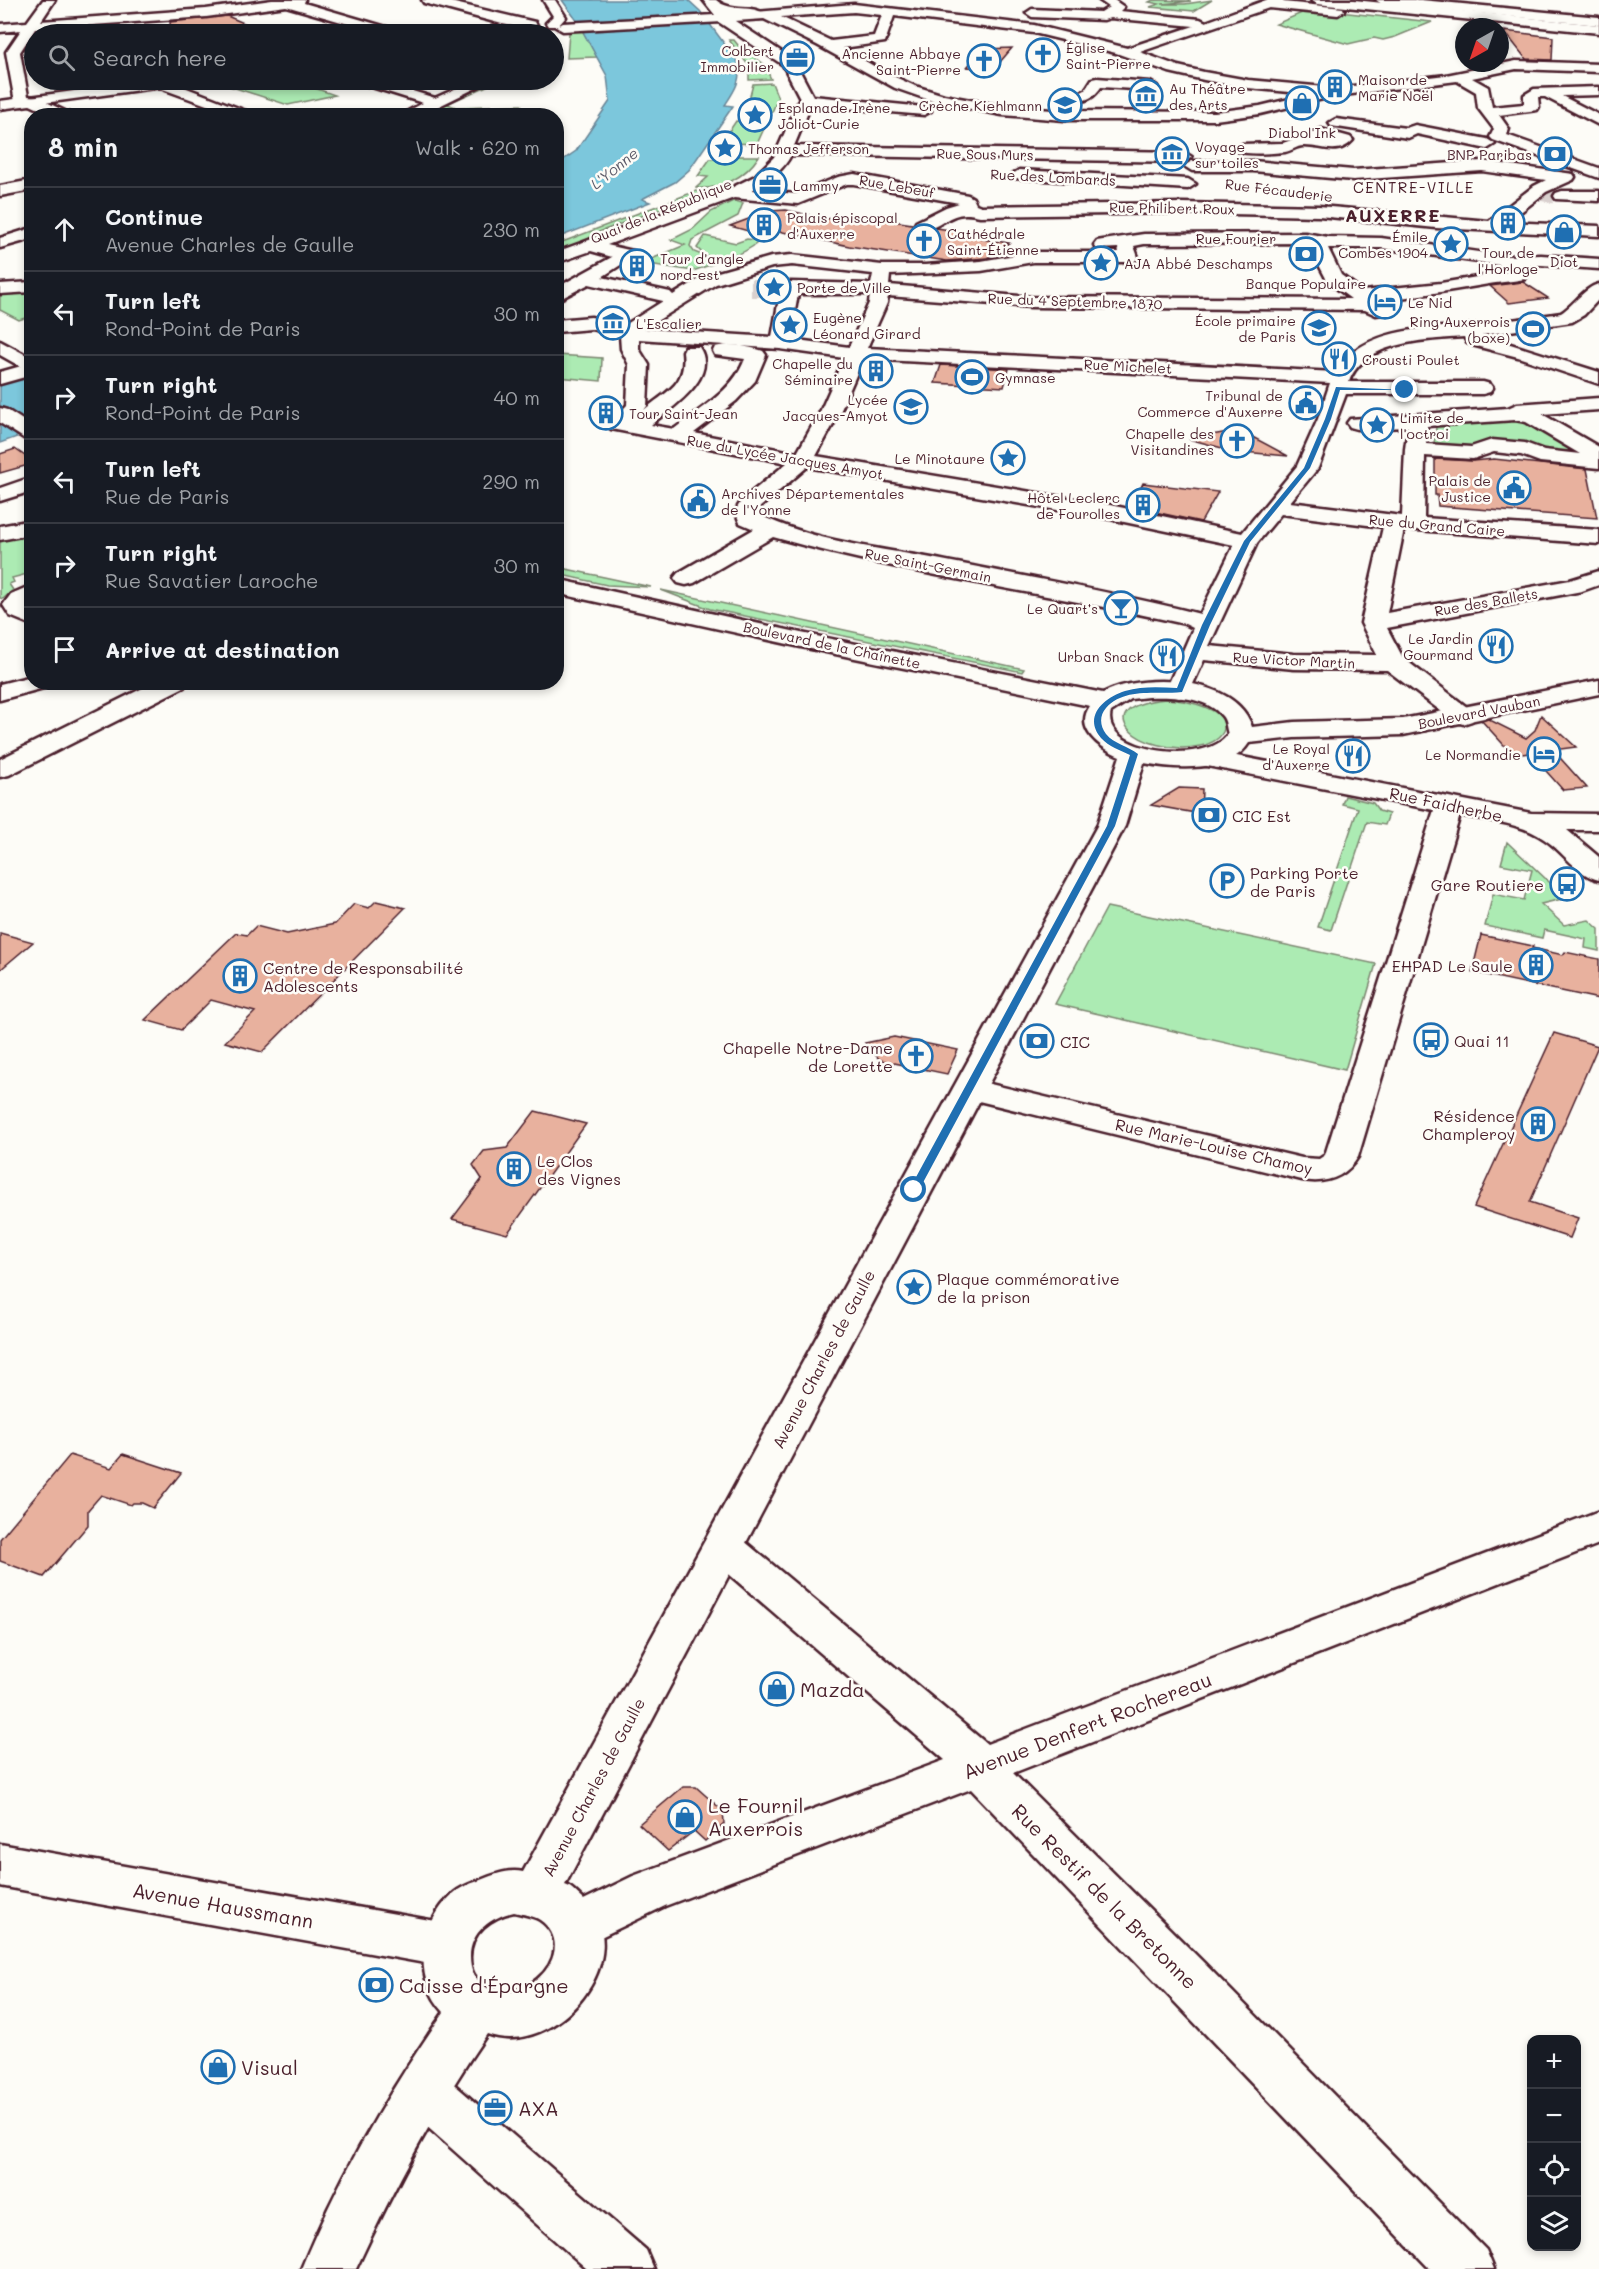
<!DOCTYPE html>
<meta charset="utf-8">
<style>
:root{--surface:#171b24;--page:#20242c;--text:#f1f3f6;--muted:#9ea1a6;--line:#363941}
body{margin:0;font-family:Mali,sans-serif;background:var(--page);color:var(--text)}
.controls{position:absolute;right:18px;bottom:18px;display:grid;overflow:hidden;border-radius:12px;box-shadow:0 3px 9px #0003}
.controls button{width:54px;height:54px;display:grid;place-items:center;padding:0;border:0;border-bottom:2px solid var(--line);background:var(--surface);color:var(--text);font:30px sans-serif}
.compass{position:absolute;left:1455px;top:18px;width:54px;height:54px;border-radius:50%;background:var(--surface);box-shadow:0 3px 9px #0003;rotate:220deg}
.stop{position:absolute;width:18px;height:18px;margin:-14px;border:4px solid #1f6fb2;border-radius:50%;background:#fff}
.stop.end{background:#1f6fb2;border-color:#fff;box-shadow:0 2px 6px #0008}
.list{margin:0;padding:0;list-style:none}
h2{display:flex;justify-content:space-between;align-items:center;height:78px;margin:0;padding:0 24px;font-size:26px}
h2 small{font-size:20px;font-weight:400;color:var(--muted)}
.list li{display:grid;grid-template-columns:39px 1fr auto;gap:18px;align-items:center;box-sizing:border-box;height:84px;padding:0 24px;border-top:2px solid var(--line)}
.list b{display:block;font-size:22px;white-space:nowrap}
.list p{margin:0;font-size:20px;white-space:nowrap;color:var(--muted)}
.list em{font-size:20px;font-style:normal;color:var(--muted)}
.icon{flex:none;width:33px;height:33px;fill:none;stroke:currentColor;stroke-width:2;stroke-linecap:round;stroke-linejoin:round}
.map{position:relative;flex:none;width:1599px;height:2269px;overflow:hidden}
.search{position:absolute;background:var(--surface);box-shadow:0 3px 9px #0003;left:24px;top:24px;width:540px;height:66px;display:flex;align-items:center;gap:15px;box-sizing:border-box;padding:0 21px;border-radius:33px;color:var(--muted);font-size:22px}
.panel{position:absolute;background:var(--surface);box-shadow:0 3px 9px #0003;left:24px;top:108px;width:540px;height:582px;border-radius:24px}
.map>svg:first-child{display:block}
.green{fill:#acebb3;stroke:#7b856f;stroke-width:1.5}
.water{fill:#7cc7dc;stroke:#688495;stroke-width:1.5}
.building{fill:#e8b19e;stroke:#4a1f2b;stroke-width:1.5}
.lines{fill:none;stroke-linecap:round;stroke-linejoin:round}
.minor-tunnel-far1{stroke:#d9d0ce;stroke-width:14;stroke-dasharray:14 7;stroke-linecap:butt}
.minor-tunnel{stroke:#d9d0ce;stroke-width:18;stroke-dasharray:18 9;stroke-linecap:butt}
.minor-casing{stroke:#4a1f2b;stroke-width:5}
.major-casing{stroke:#4a1f2b;stroke-width:5}
.minor{fill:#fdfcf7;fill-rule:evenodd}
.major{fill:#fdfcf7;fill-rule:evenodd}
.route{fill:#1f6fb2}
.labels{text-anchor:middle;dominant-baseline:central;stroke-width:5;stroke-linejoin:round;paint-order:stroke}
.far-poi-label{font-size:14px;fill:#4a1f2b;stroke:#fdfcf7;text-anchor:start}
.far-street-label{font-size:14px;fill:#4a1f2b;stroke:#fdfcf7}
.far-water-label{font-size:15px;font-style:italic;fill:#5c5a69;stroke:#fdfcf7}
.far-neighbourhood-label{font-size:15px;letter-spacing:1.5px;fill:#4a1f2b;stroke:#fdfcf7}
.street-label{font-size:16px;fill:#4a1f2b;stroke:#fdfcf7}
.poi-label{font-size:16px;fill:#4a1f2b;stroke:#fdfcf7;text-anchor:start}
.far-district-label{font-size:18px;font-weight:bold;letter-spacing:1.5px;fill:#4a1f2b;stroke:#fdfcf7}
.near-poi-label{font-size:20px;fill:#4a1f2b;stroke:#fdfcf7;text-anchor:start}
.near-street-label{font-size:20px;fill:#4a1f2b;stroke:#fdfcf7}
</style>
<div class="map">
<svg width="1599" height="2269" viewBox="0 0 1599 2269">
<rect width="100%" height="100%" fill="#fdfcf7"/>
<filter id="ink" filterUnits="userSpaceOnUse"><feTurbulence type="fractalNoise" baseFrequency=".0167" numOctaves="2"/><feDisplacementMap in="SourceGraphic" scale="12" xChannelSelector="R" yChannelSelector="G"/><feConvolveMatrix kernelMatrix="1 2 1 2 8 2 1 2 1" color-interpolation-filters="sRGB"/></filter>
<g filter="url(#ink)">
<path class="green" d="M1153 0 1191 1 1162 4H1185L1212 0 1194 11 1150 7 1159 4 1149 2Z
M1311 9 1432 22 1395 37 1383 40 1374 38 1348 44 1276 24Z
M576 31H583L597 57 567 58 569 33Z
M729 40H734L741 49 747 48 757 55 754 57 764 64 771 79 749 80V66Z
M228 80H291L335 95 288 105 226 85 233 83Z
M494 80H500L447 104 456 107 521 105 513 115 414 116Z
M772 83 778 98 772 112 742 111 749 100 753 84Z
M736 121 767 122 757 144 732 143 730 148H710L722 147 719 146Z
M720 150H730L727 159H731L732 156H759C746 177 721 190 696 188L708 177 698 176 710 159H719Z
M696 191 705 192 599 232 568 251 557 255V244Z
M733 201 743 203 738 216 692 240 690 246 694 252 715 260 713 264 693 271 642 263 685 245 671 240 693 229 711 212Z
M705 236 736 243 747 239 760 241C743 255 714 268 697 248Z
M31 291V316L19 320 0 310V293Z
M557 355 602 358 601 381 557 377Z
M1504 420H1525L1580 451V455L1487 443 1470 449 1439 446 1434 443 1436 427 1441 424Z
M31 532V573L12 578 14 582 9 584 13 590 3 599 0 598V539Z
M557 567 651 587 607 585 557 574Z
M661 590 1024 669 1022 672 710 609Z
M1166 699C1180 700 1233 707 1223 732 1219 740 1208 745 1200 746 1141 758 1082 707 1166 699Z
M1345 796 1373 803 1379 811 1389 814 1385 825 1367 822 1331 930 1318 927 1358 808 1342 804Z
M1507 842 1566 898 1541 904 1564 925 1589 920 1599 929V951L1585 948 1586 939 1544 930 1542 938 1485 926 1493 894 1524 900 1532 870 1501 864Z
M1107 907 1376 964 1345 1070 1055 1004Z"/>
<path class="water" d="M562 0H688L700 11 738 62C742 80 735 90 725 105L733 106 689 170 675 182 642 199 650 202 557 238 556 165 576 151 610 101 607 76 577 21Z
M31 376V432L0 443V384Z"/>
<path class="building" d="M227 16 270 34H171L170 22Z
M1504 31 1553 37 1552 60 1526 59Z
M1012 48 994 69 967 67 983 49Z
M786 210 825 219 860 216 912 224 913 228 921 233 937 228 988 236 982 239 1009 243 987 258 947 261 849 246 778 231 766 236 730 226 770 211Z
M1523 282 1548 298 1509 303 1490 286Z
M941 365 1009 369 1004 387 935 383Z
M1234 431 1245 433 1288 456 1233 451 1189 439Z
M15 449 32 461V464L0 473V454Z
M1435 459 1473 461 1494 459 1587 469 1597 518 1438 506 1437 495H1435Z
M1143 483 1151 484 1218 492 1201 522 1132 507Z
M1541 715 1576 747 1553 750 1587 788 1563 790 1530 753 1513 755 1482 721 1488 719 1526 738 1535 730Z
M1179 788 1202 789 1201 814 1151 805Z
M376 901 405 908 262 1052 225 1042 255 1012 211 1000 181 1030 145 1020 236 933 247 935 256 926 287 934 335 924 354 904 369 908Z
M0 933 33 942 0 970Z
M1481 935 1533 946 1532 948 1563 955 1565 952 1599 959V999L1472 972Z
M1554 1033 1598 1046 1530 1202 1578 1218 1570 1238 1474 1207Z
M894 1037 958 1050 947 1074 880 1060 865 1043Z
M535 1111 586 1124 507 1234 452 1219 482 1179 473 1165 484 1151 507 1148Z
M123 1454 181 1473 153 1508 142 1503H133L131 1505 101 1495 88 1510V1525L44 1577 0 1561V1539L70 1455 111 1468Z
M683 1787H696L723 1811 724 1824 705 1841 694 1831 668 1851 639 1824Z"/>
<g class="lines">
<path class="minor-tunnel-far1" d="M1537 191 1541 192"/>
<path class="minor-tunnel" d="M1537 191 1562 196
M751 288H780"/>
<defs>
<path id="minor" d="M43 0H55L41 21 206 9 272 0H305L304 3 400 31 402 34H383L286 6 206 17 35 29 20 52 28 96 36 97 75 116H54L28 104 22 106 15 102 6 52 21 30 0 32V24L27 22Z
M543 0H555L566 17 558 26H548L546 23 553 16Z
M1099 0H1114L1124 7 1120 11 1200 19 1206 22 1266 0H1284L1283 2 1343 8 1344 11 1338 15 1269 8 1140 52 1178 66 1204 72 1248 80 1336 88 1446 75 1516 61 1599 64V72L1516 69 1472 78 1488 87 1492 107 1524 104V95L1534 89 1599 87V95L1562 96 1599 115V125L1545 97H1538L1539 107 1537 110 1499 115 1509 129 1507 135 1599 168V178L1493 140 1490 137 1494 129 1478 108 1476 92 1457 81 1336 96 1260 114 1215 120H1064L1002 115 935 102 895 88 817 45 764 19 735 21 794 60 813 96 924 107 931 111 924 115 811 105 794 146 1184 152 1192 157 1184 162 791 155C783 171 767 182 752 190L796 194 838 177 854 174 968 195 973 198 976 204 981 206 1182 203 1319 206 1489 221 1534 186 1546 180 1482 171 1353 180 1253 171H1192L1184 166 1192 161H1253L1353 170 1482 161 1573 174 1575 177 1573 180 1546 192 1508 222 1599 226V236L1436 228 1319 216 1182 213 980 216C950 208 948 225 922 231L914 226 916 222 946 207 959 203 854 184H847L798 204 734 198 607 245 633 251 636 255 602 277 670 292 673 295 704 276 771 257 792 255 882 265H925L981 261 1032 252H1119L1118 248 1097 249 1094 245 1097 241 1103 240 1144 234 1305 233 1328 237 1381 238 1506 256 1541 255 1599 259V269L1541 265 1506 266 1381 248H1328L1341 275 1363 291 1441 283 1519 270 1525 271 1528 275 1525 279C1511 282 1497 282 1483 285 1447 291 1412 297 1375 301L1385 310 1382 314 1376 315 1365 310 1031 307 888 296 887 303 867 348 1335 372C1367 324 1428 330 1478 324 1506 321 1534 317 1561 313 1574 305 1585 287 1599 284V299L1584 315 1572 322 1482 335 1599 372V384L1518 357 1472 345 1467 343 1464 337C1428 340 1364 340 1349 382H1483L1490 384 1493 388 1490 392 1483 394H1346L1318 468 1290 502 1402 516 1405 449 1408 427 1357 429 1350 427 1347 423 1350 419 1508 408 1517 404 1599 398V410L1542 414 1599 447V468L1540 462 1521 455 1494 452 1473 459 1425 456 1424 518 1599 530V544L1404 529 1387 613 1570 580 1599 571V585L1582 591 1387 628 1403 658 1472 711 1476 716 1472 721 1463 724 1454 721 1387 670 1294 669 1204 660 1188 695 1179 698 1170 695 1166 690 1193 628 1185 624C1048 593 908 575 773 537L694 583 686 585 678 583 674 578 678 573 754 529 740 523 735 511 742 500 787 463 611 429 608 425 627 405 629 365 621 349 620 335 591 329 556 332V320L591 317 625 325 663 301 589 284 556 301V288L612 257 591 251 556 263V252L727 190 755 176 774 157 800 98 783 65 717 21 716 18 717 15 854 4 1034 25 1127 48 1194 26 1110 18 1104 20 1032 17 1026 13 1032 9 1101 12 1109 7ZM854 12 882 15 874 36 831 41 781 17ZM894 16 1034 33 1116 53 1169 72 1204 80 1248 88 1310 94 1260 106 1215 112 1064 111 1002 106 944 95 915 86 884 72 843 48 885 42ZM1305 243 1311 244 1309 246 1328 282 1351 299 1031 297 889 285 890 275 981 271 1033 262H1129L1135 261 1138 257 1134 246 1144 244ZM792 265 873 274 871 284 790 282 774 284 771 288 774 292 780 293 772 337 644 329 716 284 772 267ZM798 294H870L869 303 849 347 790 339ZM639 339 780 349 844 358 820 412 797 453 694 433 736 401 755 381 766 355 763 351C749 347 729 343 715 347L713 351 715 355 745 359C733 391 700 409 674 429L651 425C670 408 720 378 699 347H685L683 351C687 385 668 390 644 410L647 406 649 365 639 349ZM863 359 1330 383 1318 419 1297 466 1242 533 1110 505 816 456 840 412ZM1515 420 1526 422 1580 454 1544 450 1525 443 1492 440 1471 447 1426 444 1427 426ZM807 467 1110 519 1234 545 1200 614C1109 591 1017 575 926 557 870 547 810 540 758 514V509ZM1281 514 1383 527 1361 623 1377 655 1294 654 1209 646 1257 543Z
M1311 0H1354L1599 25V33L1317 4Z
M1097 78 1150 82 1157 86 1150 90 1101 87C1095 96 1086 103 1074 100L1072 97 1085 90 1092 79Z
M150 80H166L259 116H237L160 88Z
M357 80H377L435 98 475 80H492L419 116H399L423 103 359 83Z
M1336 119 1406 128 1415 125 1487 139 1495 144 1487 149 1417 134 1408 138 1331 126 1329 123Z
M1321 129 1350 137 1353 140C1338 157 1321 145 1303 146 1297 146 1291 151 1285 152 1274 153 1241 156 1234 149L1242 144 1283 143Z
M1019 170 1188 179 1196 184 1188 189 1013 178 1011 175Z
M32 180V190L0 196V186Z
M1562 191H1599V201L1556 199 1554 196 1556 193Z
M32 228V239L0 248V238Z
M32 282V292L0 294V284Z
M32 363V375L0 384V372Z
M32 477V491L0 501V488Z
M32 520V534L0 540V526Z
M32 585V602L27 605 32 609V625L10 616 3 605 11 594Z
M32 676V682H50L47 687 0 700V684Z
M155 682H187L184 687 9 775 0 777V759Z
M1206 750 1531 813 1599 814V830H1567L1599 857V880C1577 875 1563 851 1544 839 1520 822 1488 821 1460 815L1358 1157C1345 1178 1326 1184 1302 1180L958 1096 953 1089 958 1082 969 1079 1302 1158 1319 1159 1325 1155 1434 810 1197 764 1193 758 1197 752Z
M1599 1511V1544L1013 1773 1205 1964 1486 2250 1494 2269H1430L971 1789 665 1906 576 1949 559 1942 552 1927 559 1912 633 1876 945 1760 709 1557 703 1546 709 1535 723 1530 737 1535 987 1744Z
M0 1844 447 1923 464 1929 471 1945 464 1961 447 1967 0 1886Z
M423 2065 441 2073 646 2250 654 2269H587L405 2107 398 2090 405 2073Z"/>
<path id="major" d="M422 0H442L535 22 537 25 530 29 502 24 424 3Z
M703 0H716C731 13 754 4 766 15L760 19 728 15 727 21 722 22 563 31 556 27 563 23 715 15Z
M1376 0H1421L1599 17V25L1382 4Z
M156 80H191L184 84 0 109V101Z
M0 341 32 358V373L0 355Z
M0 408 7 410 32 426V441L25 439 0 423Z
M556 579 801 633 1103 693C1143 672 1236 676 1252 727L1294 722 1403 719 1599 680V694L1403 735 1294 738 1249 743C1231 773 1174 769 1144 763L1125 826 565 1885C572 1887 577 1894 583 1899 642 1954 557 2060 487 2034 436 2108 394 2187 356 2269H301C338 2179 388 2092 444 2012 412 1978 419 1923 454 1893 462 1886 473 1883 483 1879 496 1874 509 1869 523 1872L1097 826 1120 756C1100 748 1074 729 1090 706L801 647 556 593ZM1148 697C1171 696 1206 696 1222 716 1226 720 1226 728 1228 734 1209 766 1099 753 1111 712L1131 699ZM514 1912C522 1914 534 1916 540 1920 588 1954 507 2025 474 1975 471 1970 470 1963 470 1957 470 1932 491 1917 514 1912Z"/>
</defs>
<use href="#minor" class="minor-casing"/>
<use href="#major" class="major-casing"/>
<use href="#minor" class="minor"/>
<use href="#major" class="major"/>
</g>
</g>
<path class="route" d="M1336 387 1408 390H1340L1331 419 1310 468 1250 542 1210 625 1182 692C1156 695 1125 687 1106 708 1099 716 1100 726 1106 734 1114 744 1128 746 1138 754L1115 826 919 1190 914 1194 911 1193 909 1190 1107 826 1130 755C1120 750 1109 747 1101 738 1083 717 1103 698 1125 691 1142 686 1159 687 1177 688L1202 625 1244 541 1304 468 1325 419Z"/>
<defs>
<symbol id="church-ring" viewBox="-11 -11 22 22"><circle r="9.5" fill="#fdfcf7" stroke="#1f6fb2" stroke-width="1.5"/><path d="M-1.2-6h2.4v3.5h3.3v2.4h-3.3V6h-2.4V-.1h-3.3v-2.4h3.3Z" fill="#1f6fb2"/></symbol>
<symbol id="office-ring" viewBox="-11 -11 22 22"><circle r="9.5" fill="#fdfcf7" stroke="#1f6fb2" stroke-width="1.5"/><path d="M-6-3h4V-5.5h4V-3h4V5H-6ZM-1-4.5V-3h2v-1.5ZM-6 0V1H6V0Z" fill="#1f6fb2"/></symbol>
<symbol id="building-ring" viewBox="-11 -11 22 22"><circle r="9.5" fill="#fdfcf7" stroke="#1f6fb2" stroke-width="1.5"/><path d="M-4-6H4V6H1V3H-1V6H-4ZM-2.5-4.3h1.7v1.8h-1.7ZM.8-4.3h1.7v1.8H.8ZM-2.5-1h1.7V.8h-1.7ZM.8-1h1.7V.8H.8Z" fill="#1f6fb2"/></symbol>
<symbol id="museum-ring" viewBox="-11 -11 22 22"><circle r="9.5" fill="#fdfcf7" stroke="#1f6fb2" stroke-width="1.5"/><path d="M0-6L6-3V-2H-6V-3ZM-5-1h2V3h-2ZM-1-1h2V3h-2ZM3-1h2V3H3ZM-6 4H6V6H-6Z" fill="#1f6fb2"/></symbol>
<symbol id="shop-ring" viewBox="-11 -11 22 22"><circle r="9.5" fill="#fdfcf7" stroke="#1f6fb2" stroke-width="1.5"/><path d="M-5-2.5h2.3a2.7 3.5 0 0 1 5.4 0H5L5.5 6h-11ZM-1.5-2.5h3a1.5 2.3 0 0 0-3 0Z" fill="#1f6fb2"/></symbol>
<symbol id="school-ring" viewBox="-11 -11 22 22"><circle r="9.5" fill="#fdfcf7" stroke="#1f6fb2" stroke-width="1.5"/><path d="M0-5L7-2L0 1L-7-2ZM-4 1L0 2.5L4 1V4Q0 6-4 4Z" fill="#1f6fb2"/></symbol>
<symbol id="sight-ring" viewBox="-11 -11 22 22"><circle r="9.5" fill="#fdfcf7" stroke="#1f6fb2" stroke-width="1.5"/><path d="M0-6L1.8-2.2L6-1.7L2.9 1.2L3.7 5.4L0 3.3L-3.7 5.4L-2.9 1.2L-6-1.7L-1.8-2.2Z" fill="#1f6fb2"/></symbol>
<symbol id="bank-ring" viewBox="-11 -11 22 22"><circle r="9.5" fill="#fdfcf7" stroke="#1f6fb2" stroke-width="1.5"/><path d="M-6-4H6V4H-6ZM0-2.3a2.3 2.3 0 1 0 0 4.6a2.3 2.3 0 1 0 0-4.6Z" fill="#1f6fb2"/></symbol>
<symbol id="hotel-ring" viewBox="-11 -11 22 22"><circle r="9.5" fill="#fdfcf7" stroke="#1f6fb2" stroke-width="1.5"/><path d="M-6-4.5h1.5V1H6V5H4.5V3h-9V5H-6ZM-4 0a1.8 1.8 0 1 1 3.6 0ZM.5 0V-2.5h3Q6-2.5 6 0Z" fill="#1f6fb2"/></symbol>
<symbol id="stadium-ring" viewBox="-11 -11 22 22"><circle r="9.5" fill="#fdfcf7" stroke="#1f6fb2" stroke-width="1.5"/><path d="M0-5a6.5 5 0 1 0 0 10a6.5 5 0 1 0 0-10ZM-3.5-1.8h7v3.6h-7Z" fill="#1f6fb2"/></symbol>
<symbol id="restaurant-ring" viewBox="-11 -11 22 22"><circle r="9.5" fill="#fdfcf7" stroke="#1f6fb2" stroke-width="1.5"/><path d="M-5-6h1v4h1v-4h1v4h1v-4h1v5L-1.5 .5V6h-2V.5L-5-1ZM5-6V6H3V1.5H1.5Q1.5-4 5-6Z" fill="#1f6fb2"/></symbol>
<symbol id="civic-ring" viewBox="-11 -11 22 22"><circle r="9.5" fill="#fdfcf7" stroke="#1f6fb2" stroke-width="1.5"/><path d="M-.6-6.5H3V-4.5H.6V-3L4-1V1h2V6H-6V1h2V-1L-.6-3ZM-1.2 2.5V6h2.4V2.5Z" fill="#1f6fb2"/></symbol>
<symbol id="bar-ring" viewBox="-11 -11 22 22"><circle r="9.5" fill="#fdfcf7" stroke="#1f6fb2" stroke-width="1.5"/><path d="M-6-5H6L.8 .8V4.5H3.5V6h-7V4.5H-.8V.8Z" fill="#1f6fb2"/></symbol>
<symbol id="parking-ring" viewBox="-11 -11 22 22"><circle r="9.5" fill="#fdfcf7" stroke="#1f6fb2" stroke-width="1.5"/><path d="M-3.5-5.5H1a3.5 3.5 0 0 1 0 7H-1V5.5H-3.5ZM-1-3.4V-.6H.8a1.4 1.4 0 0 0 0-2.8Z" fill="#1f6fb2"/></symbol>
<symbol id="bus-ring" viewBox="-11 -11 22 22"><circle r="9.5" fill="#fdfcf7" stroke="#1f6fb2" stroke-width="1.5"/><path d="M-5-6H5V4H4V6H2V4H-2V6H-4V4H-5ZM-3.5-4V0h7V-4ZM-3.5 1.2v1.5H-2V1.2ZM2 1.2v1.5H3.5V1.2Z" fill="#1f6fb2"/></symbol>
</defs>
<g fill-rule="evenodd">
<use href="#church-ring" x="1024" y="36" width="38" height="38"/>
<use href="#office-ring" x="778" y="39" width="38" height="38"/>
<use href="#church-ring" x="965" y="42" width="38" height="38"/>
<use href="#building-ring" x="1316" y="68" width="38" height="38"/>
<use href="#museum-ring" x="1127" y="77" width="38" height="38"/>
<use href="#shop-ring" x="1283" y="84" width="38" height="38"/>
<use href="#school-ring" x="1046" y="86" width="38" height="38"/>
<use href="#sight-ring" x="736" y="96" width="38" height="38"/>
<use href="#sight-ring" x="706" y="129" width="38" height="38"/>
<use href="#museum-ring" x="1153" y="135" width="38" height="38"/>
<use href="#bank-ring" x="1536" y="135" width="38" height="38"/>
<use href="#office-ring" x="751" y="166" width="38" height="38"/>
<use href="#building-ring" x="1489" y="204" width="38" height="38"/>
<use href="#building-ring" x="745" y="206" width="38" height="38"/>
<use href="#shop-ring" x="1545" y="213" width="38" height="38"/>
<use href="#church-ring" x="905" y="222" width="38" height="38"/>
<use href="#sight-ring" x="1432" y="225" width="38" height="38"/>
<use href="#bank-ring" x="1287" y="235" width="38" height="38"/>
<use href="#sight-ring" x="1082" y="244" width="38" height="38"/>
<use href="#building-ring" x="618" y="247" width="38" height="38"/>
<use href="#sight-ring" x="755" y="268" width="38" height="38"/>
<use href="#hotel-ring" x="1366" y="283" width="38" height="38"/>
<use href="#museum-ring" x="594" y="304" width="38" height="38"/>
<use href="#sight-ring" x="771" y="306" width="38" height="38"/>
<use href="#school-ring" x="1300" y="309" width="38" height="38"/>
<use href="#stadium-ring" x="1514" y="310" width="38" height="38"/>
<use href="#restaurant-ring" x="1320" y="340" width="38" height="38"/>
<use href="#building-ring" x="857" y="352" width="38" height="38"/>
<use href="#stadium-ring" x="953" y="358" width="38" height="38"/>
<use href="#civic-ring" x="1287" y="384" width="38" height="38"/>
<use href="#school-ring" x="892" y="388" width="38" height="38"/>
<use href="#building-ring" x="587" y="394" width="38" height="38"/>
<use href="#sight-ring" x="1358" y="406" width="38" height="38"/>
<use href="#church-ring" x="1218" y="422" width="38" height="38"/>
<use href="#sight-ring" x="989" y="439" width="38" height="38"/>
<use href="#civic-ring" x="1495" y="469" width="38" height="38"/>
<use href="#civic-ring" x="679" y="482" width="38" height="38"/>
<use href="#building-ring" x="1124" y="486" width="38" height="38"/>
<use href="#bar-ring" x="1102" y="589" width="38" height="38"/>
<use href="#restaurant-ring" x="1477" y="627" width="38" height="38"/>
<use href="#restaurant-ring" x="1148" y="637" width="38" height="38"/>
<use href="#hotel-ring" x="1525" y="735" width="38" height="38"/>
<use href="#restaurant-ring" x="1334" y="737" width="38" height="38"/>
<use href="#bank-ring" x="1190" y="796" width="38" height="38"/>
<use href="#parking-ring" x="1208" y="862" width="38" height="38"/>
<use href="#bus-ring" x="1548" y="865" width="38" height="38"/>
<use href="#building-ring" x="1517" y="946" width="38" height="38"/>
<use href="#building-ring" x="221" y="957" width="38" height="38"/>
<use href="#bus-ring" x="1412" y="1021" width="38" height="38"/>
<use href="#bank-ring" x="1018" y="1022" width="38" height="38"/>
<use href="#church-ring" x="897" y="1037" width="38" height="38"/>
<use href="#building-ring" x="1519" y="1105" width="38" height="38"/>
<use href="#building-ring" x="495" y="1150" width="38" height="38"/>
<use href="#sight-ring" x="895" y="1268" width="38" height="38"/>
<use href="#shop-ring" x="758" y="1670" width="38" height="38"/>
<use href="#shop-ring" x="666" y="1798" width="38" height="38"/>
<use href="#bank-ring" x="357" y="1966" width="38" height="38"/>
<use href="#shop-ring" x="199" y="2048" width="38" height="38"/>
<use href="#office-ring" x="476" y="2089" width="38" height="38"/>
</g>
<g class="labels">
<g class="far-poi-label">
<text x="1066" y="47">Église<tspan x="1066" dy="16">Saint-Pierre</tspan></text>
<text x="774" y="50" text-anchor="end">Colbert<tspan x="774" dy="16">Immobilier</tspan></text>
<text x="961" y="53" text-anchor="end">Ancienne Abbaye<tspan x="961" dy="16">Saint-Pierre</tspan></text>
<text x="1358" y="79">Maison de<tspan x="1358" dy="16">Marie Noël</tspan></text>
<text x="1169" y="88">Au Théâtre<tspan x="1169" dy="16">des Arts</tspan></text>
<text x="1042" y="105" text-anchor="end">Crèche Kiehlmann</text>
<text x="778" y="107">Esplanade Irène<tspan x="778" dy="16">Joliot-Curie</tspan></text>
<text x="1302" y="132" text-anchor="middle">Diabol'Ink</text>
<text x="1195" y="146">Voyage<tspan x="1195" dy="16">sur toiles</tspan></text>
<text x="748" y="148">Thomas Jefferson</text>
<text x="1532" y="154" text-anchor="end">BNP Paribas</text>
<text x="793" y="185">Lammy</text>
<text x="787" y="217">Palais épiscopal<tspan x="787" dy="16">d'Auxerre</tspan></text>
<text x="947" y="233">Cathédrale<tspan x="947" dy="16">Saint-Étienne</tspan></text>
<text x="1428" y="236" text-anchor="end">Émile<tspan x="1428" dy="16">Combes 1904</tspan></text>
<text x="1508" y="252" text-anchor="middle">Tour de<tspan x="1508" dy="16">l'Horloge</tspan></text>
<text x="660" y="258">Tour d'angle<tspan x="660" dy="16">nord-est</tspan></text>
<text x="1564" y="261" text-anchor="middle">Diot</text>
<text x="1124" y="263">AJA Abbé Deschamps</text>
<text x="1306" y="283" text-anchor="middle">Banque Populaire</text>
<text x="797" y="287">Porte de Ville</text>
<text x="1408" y="302">Le Nid</text>
<text x="813" y="317">Eugène<tspan x="813" dy="16">Léonard Girard</tspan></text>
<text x="1296" y="320" text-anchor="end">École primaire<tspan x="1296" dy="16">de Paris</tspan></text>
<text x="1510" y="321" text-anchor="end">Ring Auxerrois<tspan x="1510" dy="16">(boxe)</tspan></text>
<text x="636" y="323">L'Escalier</text>
<text x="1362" y="359">Crousti Poulet</text>
<text x="853" y="363" text-anchor="end">Chapelle du<tspan x="853" dy="16">Séminaire</tspan></text>
<text x="995" y="377">Gymnase</text>
<text x="1283" y="395" text-anchor="end">Tribunal de<tspan x="1283" dy="16">Commerce d'Auxerre</tspan></text>
<text x="888" y="399" text-anchor="end">Lycée<tspan x="888" dy="16">Jacques-Amyot</tspan></text>
<text x="629" y="413">Tour Saint-Jean</text>
<text x="1400" y="417">Limite de<tspan x="1400" dy="16">l'octroi</tspan></text>
<text x="1214" y="433" text-anchor="end">Chapelle des<tspan x="1214" dy="16">Visitandines</tspan></text>
<text x="985" y="458" text-anchor="end">Le Minotaure</text>
<text x="1491" y="480" text-anchor="end">Palais de<tspan x="1491" dy="16">Justice</tspan></text>
<text x="721" y="493">Archives Départementales<tspan x="721" dy="16">de l'Yonne</tspan></text>
<text x="1120" y="497" text-anchor="end">Hôtel Leclerc<tspan x="1120" dy="16">de Fourolles</tspan></text>
<text x="1098" y="608" text-anchor="end">Le Quart's</text>
<text x="1473" y="638" text-anchor="end">Le Jardin<tspan x="1473" dy="16">Gourmand</tspan></text>
<text x="1144" y="656" text-anchor="end">Urban Snack</text>
<text x="1330" y="748" text-anchor="end">Le Royal<tspan x="1330" dy="16">d'Auxerre</tspan></text>
<text x="1521" y="754" text-anchor="end">Le Normandie</text>
</g>
<g class="far-street-label">
<text transform="translate(985 154) rotate(1)">Rue Sous Murs</text>
<text transform="translate(1053 177) rotate(3)">Rue des Lombards</text>
<text transform="translate(897 186) rotate(10)">Rue Lebeuf</text>
<text transform="translate(1279 190) rotate(7)">Rue Fécauderie</text>
<text transform="translate(1172 208) rotate(1)">Rue Philibert Roux</text>
<text transform="translate(661 211) rotate(-22)">Quai de la République</text>
<text x="1236" y="238">Rue Fourier</text>
<text transform="translate(1075 301) rotate(2)">Rue du 4 Septembre 1870</text>
<text transform="translate(1128 366) rotate(3)">Rue Michelet</text>
<text transform="translate(785 457) rotate(10)">Rue du Lycée Jacques Amyot</text>
<text transform="translate(1437 525) rotate(5)">Rue du Grand Caire</text>
<text transform="translate(928 565) rotate(11)">Rue Saint-Germain</text>
<text transform="translate(1486 602) rotate(-10)">Rue des Ballets</text>
<text transform="translate(832 645) rotate(12)">Boulevard de la Chaînette</text>
<text transform="translate(1294 660) rotate(3)">Rue Victor Martin</text>
<text transform="translate(1479 712) rotate(-11)">Boulevard Vauban</text>
</g>
<g class="far-water-label">
<text transform="translate(614 168) rotate(-39)">L'Yonne</text>
</g>
<g class="far-neighbourhood-label">
<text x="1414" y="187">CENTRE-VILLE</text>
</g>
<g class="street-label">
<text transform="translate(1446 804) rotate(12)">Rue Faidherbe</text>
<text transform="translate(1214 1146) rotate(13)">Rue Marie-Louise Chamoy</text>
<text transform="translate(823 1359) rotate(-62)">Avenue Charles de Gaulle</text>
<text transform="translate(593 1787) rotate(-62)">Avenue Charles de Gaulle</text>
</g>
<g class="poi-label">
<text x="1232" y="815">CIC Est</text>
<text x="1250" y="872">Parking Porte<tspan x="1250" dy="18">de Paris</tspan></text>
<text x="1544" y="884" text-anchor="end">Gare Routiere</text>
<text x="1513" y="965" text-anchor="end">EHPAD Le Saule</text>
<text x="263" y="967">Centre de Responsabilité<tspan x="263" dy="18">Adolescents</tspan></text>
<text x="1454" y="1040">Quai 11</text>
<text x="1060" y="1041">CIC</text>
<text x="893" y="1047" text-anchor="end">Chapelle Notre-Dame<tspan x="893" dy="18">de Lorette</tspan></text>
<text x="1515" y="1115" text-anchor="end">Résidence<tspan x="1515" dy="18">Champleroy</tspan></text>
<text x="537" y="1160">Le Clos<tspan x="537" dy="18">des Vignes</tspan></text>
<text x="937" y="1278">Plaque commémorative<tspan x="937" dy="18">de la prison</tspan></text>
</g>
<g class="far-district-label">
<text x="1393" y="215">AUXERRE</text>
</g>
<g class="near-poi-label">
<text x="800" y="1689">Mazda</text>
<text x="708" y="1805">Le Fournil<tspan x="708" dy="23">Auxerrois</tspan></text>
<text x="399" y="1985">Caisse d'Épargne</text>
<text x="241" y="2067">Visual</text>
<text x="518" y="2108">AXA</text>
</g>
<g class="near-street-label">
<text transform="translate(1087 1725) rotate(-21)">Avenue Denfert Rochereau</text>
<text transform="translate(1105 1896) rotate(45)">Rue Restif de la Bretonne</text>
<text transform="translate(223 1905) rotate(10)">Avenue Haussmann</text>
</g>
</g>
</svg>
<div class="controls">
<button>+</button>
<button>−</button>
<button><svg class="icon" aria-label="locate" viewBox="0 0 24 24"><circle cx="12" cy="12" r="6"/><path d="M12 2v4M12 18v4M2 12h4M18 12h4"/></svg></button>
<button><svg class="icon" aria-label="layers" viewBox="0 0 24 24"><path d="M12 4l9 5-9 5-9-5zM3 14l9 5 9-5"/></svg></button>
</div>
<svg class="compass" viewBox="-18 -18 36 36"><path d="M0-13l5 13h-10z" fill="#e53935"/><path d="M0 13l5-13h-10z" fill="#9ea1a6"/></svg>
<div class="stop" style="left:914px;top:1190px"></div>
<div class="stop end" style="left:1405px;top:390px"></div>
<div class="search"><svg class="icon" aria-label="search" viewBox="0 0 24 24"><circle cx="10" cy="10" r="6"/><path d="M15 15l6 6"/></svg>Search here</div>
<section class="panel">
<h2>8 min<small>Walk · 620 m</small></h2>
<ul class="list">
<li><svg class="icon" aria-label="ahead" viewBox="0 0 24 24"><path d="M12 20V5M6 11l6-6 6 6"/></svg><div><b>Continue</b><p>Avenue Charles de Gaulle</p></div><em>230 m</em></li>
<li><svg class="icon" aria-label="left" viewBox="0 0 24 24"><path d="M17 20v-9H6M10 6l-5 5 5 5"/></svg><div><b>Turn left</b><p>Rond-Point de Paris</p></div><em>30 m</em></li>
<li><svg class="icon" aria-label="right" viewBox="0 0 24 24"><path d="M7 20v-9h11M14 6l5 5-5 5"/></svg><div><b>Turn right</b><p>Rond-Point de Paris</p></div><em>40 m</em></li>
<li><svg class="icon" aria-label="left" viewBox="0 0 24 24"><path d="M17 20v-9H6M10 6l-5 5 5 5"/></svg><div><b>Turn left</b><p>Rue de Paris</p></div><em>290 m</em></li>
<li><svg class="icon" aria-label="right" viewBox="0 0 24 24"><path d="M7 20v-9h11M14 6l5 5-5 5"/></svg><div><b>Turn right</b><p>Rue Savatier Laroche</p></div><em>30 m</em></li>
<li><svg class="icon" aria-label="arrive" viewBox="0 0 24 24"><path d="M6 21V4h12l-3 4 3 4H6"/></svg><div><b>Arrive at destination</b></div></li>
</ul>
</section>
</div>
